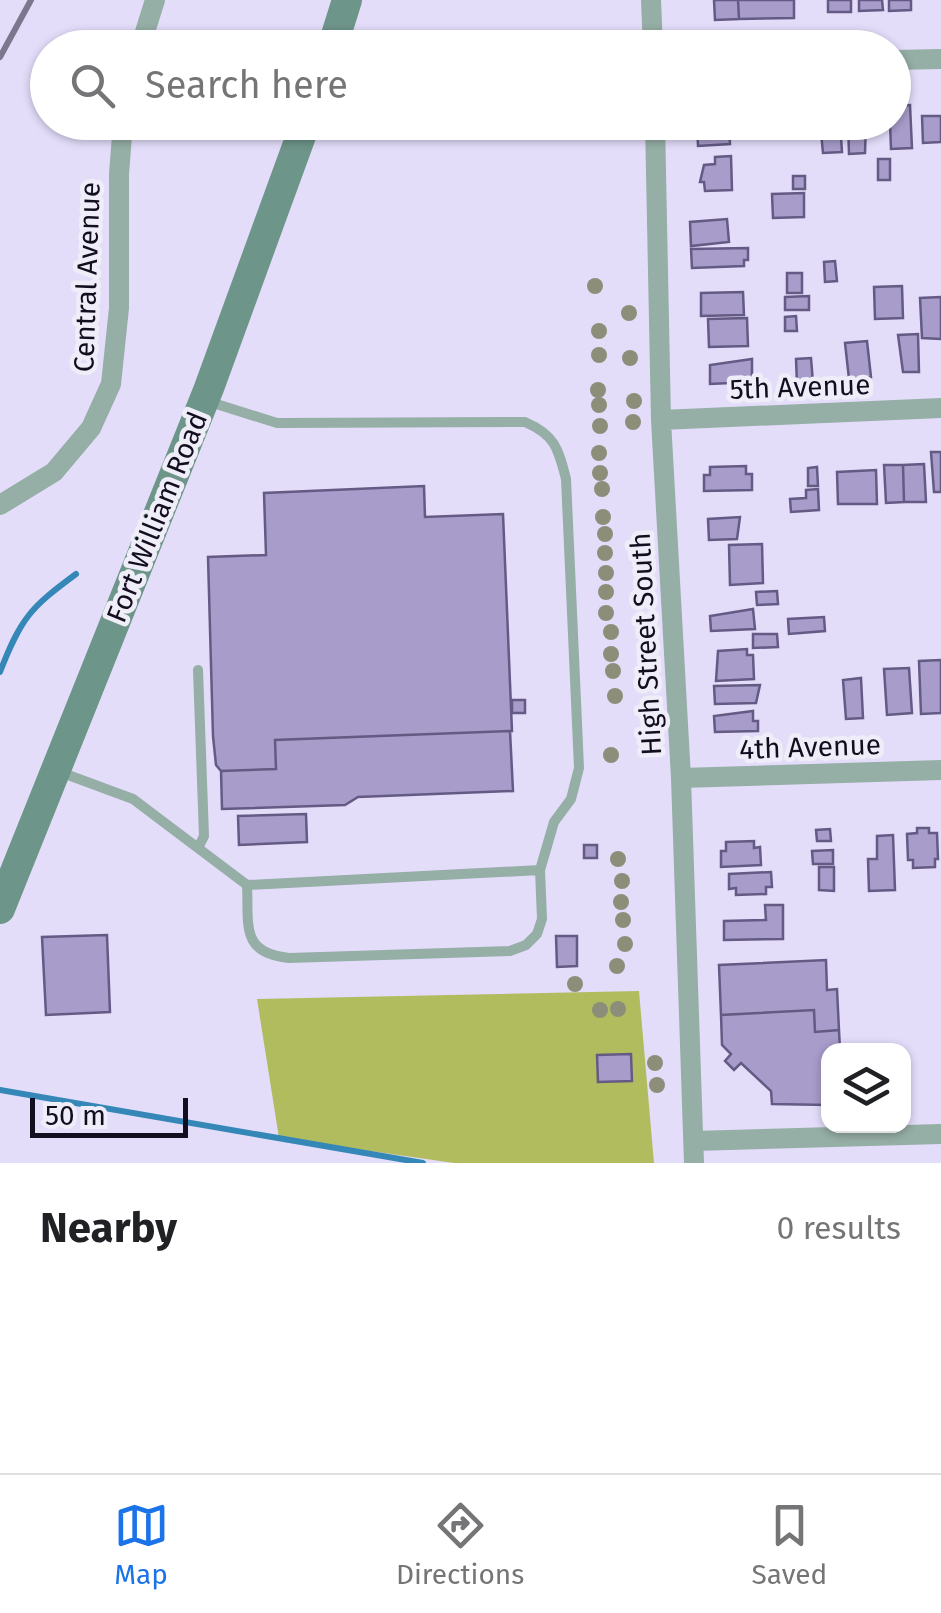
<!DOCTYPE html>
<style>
:root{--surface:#fff;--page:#f6f6f6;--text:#202124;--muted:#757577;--line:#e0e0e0;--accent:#1a73e8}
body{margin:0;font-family:"Fira Sans",sans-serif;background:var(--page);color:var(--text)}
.controls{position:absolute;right:30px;bottom:30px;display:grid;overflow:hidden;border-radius:20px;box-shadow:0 2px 8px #0004}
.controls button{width:90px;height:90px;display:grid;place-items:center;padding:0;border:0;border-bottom:2px solid var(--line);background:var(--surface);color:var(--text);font:50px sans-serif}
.scale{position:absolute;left:30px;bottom:25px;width:158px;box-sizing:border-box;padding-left:10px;border:5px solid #130e1f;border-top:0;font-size:28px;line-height:35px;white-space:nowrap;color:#130e1f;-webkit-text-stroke:8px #efedf7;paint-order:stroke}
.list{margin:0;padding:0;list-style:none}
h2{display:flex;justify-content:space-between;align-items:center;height:130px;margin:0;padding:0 40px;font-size:42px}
h2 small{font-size:32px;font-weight:400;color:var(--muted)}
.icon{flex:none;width:55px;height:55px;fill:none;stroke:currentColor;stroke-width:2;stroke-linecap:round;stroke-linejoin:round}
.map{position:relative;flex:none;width:941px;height:1163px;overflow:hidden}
.search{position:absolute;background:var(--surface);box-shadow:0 2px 8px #0004;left:30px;right:30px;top:30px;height:110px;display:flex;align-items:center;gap:25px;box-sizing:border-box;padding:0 35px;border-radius:55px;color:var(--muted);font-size:38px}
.sheet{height:310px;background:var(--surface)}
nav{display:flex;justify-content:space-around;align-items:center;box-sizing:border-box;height:140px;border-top:2px solid var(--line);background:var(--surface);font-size:28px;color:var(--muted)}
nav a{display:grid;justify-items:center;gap:5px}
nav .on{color:var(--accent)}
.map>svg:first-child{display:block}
.green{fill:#b1bc5f}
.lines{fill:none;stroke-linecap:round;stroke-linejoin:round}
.stream{stroke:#3587b7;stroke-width:6}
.building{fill:#a79cca;stroke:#645a84;stroke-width:2.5}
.lane{stroke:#95aea6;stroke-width:10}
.street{stroke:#95aea6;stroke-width:20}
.secondary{stroke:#6e958a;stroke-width:30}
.rail{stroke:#7c778e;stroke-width:6}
.tree{fill:#8d8e7a}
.labels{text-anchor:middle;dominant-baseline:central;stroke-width:9;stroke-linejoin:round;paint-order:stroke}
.street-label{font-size:28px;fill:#130e1f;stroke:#efedf7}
</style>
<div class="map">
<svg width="941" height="1163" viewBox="0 0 941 1163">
<rect width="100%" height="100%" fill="#e3ddfa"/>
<path class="green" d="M639 991 654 1163H454L279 1138 257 999Z"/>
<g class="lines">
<path class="stream" d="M0 672C21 618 30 608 76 574
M0 1090 423 1163"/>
</g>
<path class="building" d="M714 0H738L739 19 715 20Z
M738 0H794V18L739 19Z
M828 0H851V12H828Z
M859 0H882L883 10 859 11Z
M889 0H911V10L889 11Z
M910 105 912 148 891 149 890 122H894V106Z
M922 116H941V142L923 143Z
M729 122 730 144 698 146 697 124Z
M820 122H840L842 152 823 153Z
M848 122H866L865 153 849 154Z
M731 156 732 190 705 191 704 182H700L704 165 715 164V157Z
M878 159H890V180H878Z
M793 176H805V189H793Z
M804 193V217L773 218 772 194Z
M727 219 729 242 691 246 690 222Z
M748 248V260H744V266L692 268 691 249Z
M835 261 837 281 825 282 824 262Z
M787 273H802V293H787Z
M902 286 903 318 875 319 874 287Z
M743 292 744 315 701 316V293Z
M809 296V310H785V297Z
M941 297V339L922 338 920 298Z
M796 316 797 331H785V317Z
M747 318 748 346 709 347 708 319Z
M918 334 919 372H903L898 335Z
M867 341 871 377 849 379 845 343Z
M811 358 813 383 797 384 796 359Z
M752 359V382L710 384V365Z
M931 452H941V492H934Z
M924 464 926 502H904L903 465Z
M884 465H903L904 502 886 503Z
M746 466V474H752V490L704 491V475H710V467Z
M817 467 818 486H808V468Z
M876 470 877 504H838L837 472Z
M424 486 425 517 503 514 512 731 275 740 276 769 221 771 216 765 213 736 208 557 266 555 264 493Z
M818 489 819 510 791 512 790 499 806 498V490Z
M740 517 737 539 709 540 708 519Z
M762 544 763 583 730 585 729 545Z
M777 591 778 604 757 605 756 592Z
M753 609 755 629 711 631 710 616Z
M824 617 825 631 789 634 788 619Z
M753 634H777L778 647 753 648Z
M747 649V655H753L754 679 716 681 718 651Z
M941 660V713L921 714 919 661Z
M909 668 912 713 887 715 884 669Z
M861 678 863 718 846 719 843 680Z
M760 685 756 703 715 704 714 686Z
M512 700H525V713H512Z
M753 711V721H758V731L715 732 714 716Z
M510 731 513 791 358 797 345 805 222 809 221 771 276 769 275 740Z
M306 814 307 842 239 845 238 816Z
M917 828H929V833H937L938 859H935V867L913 868V860H908L907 834 917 833Z
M830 829 831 841H817L816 830Z
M893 835 895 890 869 891 868 859H877V836Z
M754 841V848L760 847 761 865 721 867V851H726V842Z
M584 845H597V858H584Z
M833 850V864H813L812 851Z
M819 867H834V891L819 890Z
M771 872 772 887H766V894L736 895V888L729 889V874Z
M765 905H783V939L724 940V921L766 920Z
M107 935 110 1012 46 1015 42 937Z
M556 936H577V966L557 967Z
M826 960 827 990 837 989 839 1030 815 1032 814 1010 721 1015 719 965Z
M814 1010 815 1032 839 1030 840 1050H828V1105L772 1104 771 1091 741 1063 734 1070 725 1061 731 1054 722 1045 721 1015Z
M631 1054 632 1081 598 1082 597 1055Z"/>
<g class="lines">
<path class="lane" d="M60 772 133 799 247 885C249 925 240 953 289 958L510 951 526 945 537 934 542 919 540 870 554 822 571 799 579 768 566 479C558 448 555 435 525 422L277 423 210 402
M198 848 204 836 198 670
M247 885 540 870"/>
<path class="street" d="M651 0 653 48
M140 48 155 0
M894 60 941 59
M655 122 661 420 681 778 694 1163
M661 420 941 408
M0 505 54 472 91 428 111 384 119 308V174L123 122
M681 778 941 770
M694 1141 941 1134"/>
<path class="secondary" d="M332 48 347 0
M0 909 209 388 306 122"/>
<path class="rail" d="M0 57 31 0"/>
</g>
<g class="tree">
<circle cx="595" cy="286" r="8"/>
<circle cx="629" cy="313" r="8"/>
<circle cx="599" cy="331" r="8"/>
<circle cx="599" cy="355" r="8"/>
<circle cx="630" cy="358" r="8"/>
<circle cx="598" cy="390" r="8"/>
<circle cx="634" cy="401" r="8"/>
<circle cx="599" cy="405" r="8"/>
<circle cx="633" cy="422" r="8"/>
<circle cx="600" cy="426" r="8"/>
<circle cx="599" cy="453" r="8"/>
<circle cx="600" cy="473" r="8"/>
<circle cx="602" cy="489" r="8"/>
<circle cx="603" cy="517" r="8"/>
<circle cx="605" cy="534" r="8"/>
<circle cx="605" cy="553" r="8"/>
<circle cx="606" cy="573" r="8"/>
<circle cx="606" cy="592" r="8"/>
<circle cx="606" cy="613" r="8"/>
<circle cx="611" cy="632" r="8"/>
<circle cx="611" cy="654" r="8"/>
<circle cx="613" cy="671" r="8"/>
<circle cx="615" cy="696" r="8"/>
<circle cx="611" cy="755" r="8"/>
<circle cx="618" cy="859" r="8"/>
<circle cx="622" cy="881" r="8"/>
<circle cx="621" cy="902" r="8"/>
<circle cx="623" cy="920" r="8"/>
<circle cx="625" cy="944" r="8"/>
<circle cx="617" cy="966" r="8"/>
<circle cx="575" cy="984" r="8"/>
<circle cx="618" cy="1009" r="8"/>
<circle cx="600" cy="1010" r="8"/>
<circle cx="655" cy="1063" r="8"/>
<circle cx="657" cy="1085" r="8"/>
</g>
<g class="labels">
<g class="street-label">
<text transform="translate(87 277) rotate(-88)">Central Avenue</text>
<text transform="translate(800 387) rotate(-2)">5th Avenue</text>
<text transform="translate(157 517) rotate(-68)">Fort William Road</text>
<text transform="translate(646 644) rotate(-93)">High Street South</text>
<text transform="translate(810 747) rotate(-2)">4th Avenue</text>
</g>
</g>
</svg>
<div class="controls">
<button><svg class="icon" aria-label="layers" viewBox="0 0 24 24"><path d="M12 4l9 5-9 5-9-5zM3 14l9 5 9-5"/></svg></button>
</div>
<div class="scale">50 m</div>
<div class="search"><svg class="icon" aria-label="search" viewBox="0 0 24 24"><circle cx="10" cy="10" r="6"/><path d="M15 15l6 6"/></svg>Search here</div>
</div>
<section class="sheet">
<h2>Nearby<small>0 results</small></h2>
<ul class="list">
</ul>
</section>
<nav>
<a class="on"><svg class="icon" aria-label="map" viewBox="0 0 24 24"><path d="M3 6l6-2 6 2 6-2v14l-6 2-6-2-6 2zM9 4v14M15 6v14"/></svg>Map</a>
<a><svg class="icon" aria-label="directions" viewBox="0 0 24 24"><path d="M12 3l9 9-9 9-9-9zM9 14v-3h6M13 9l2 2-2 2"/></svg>Directions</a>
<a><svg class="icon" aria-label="saved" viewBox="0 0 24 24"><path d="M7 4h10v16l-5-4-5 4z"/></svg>Saved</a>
</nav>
